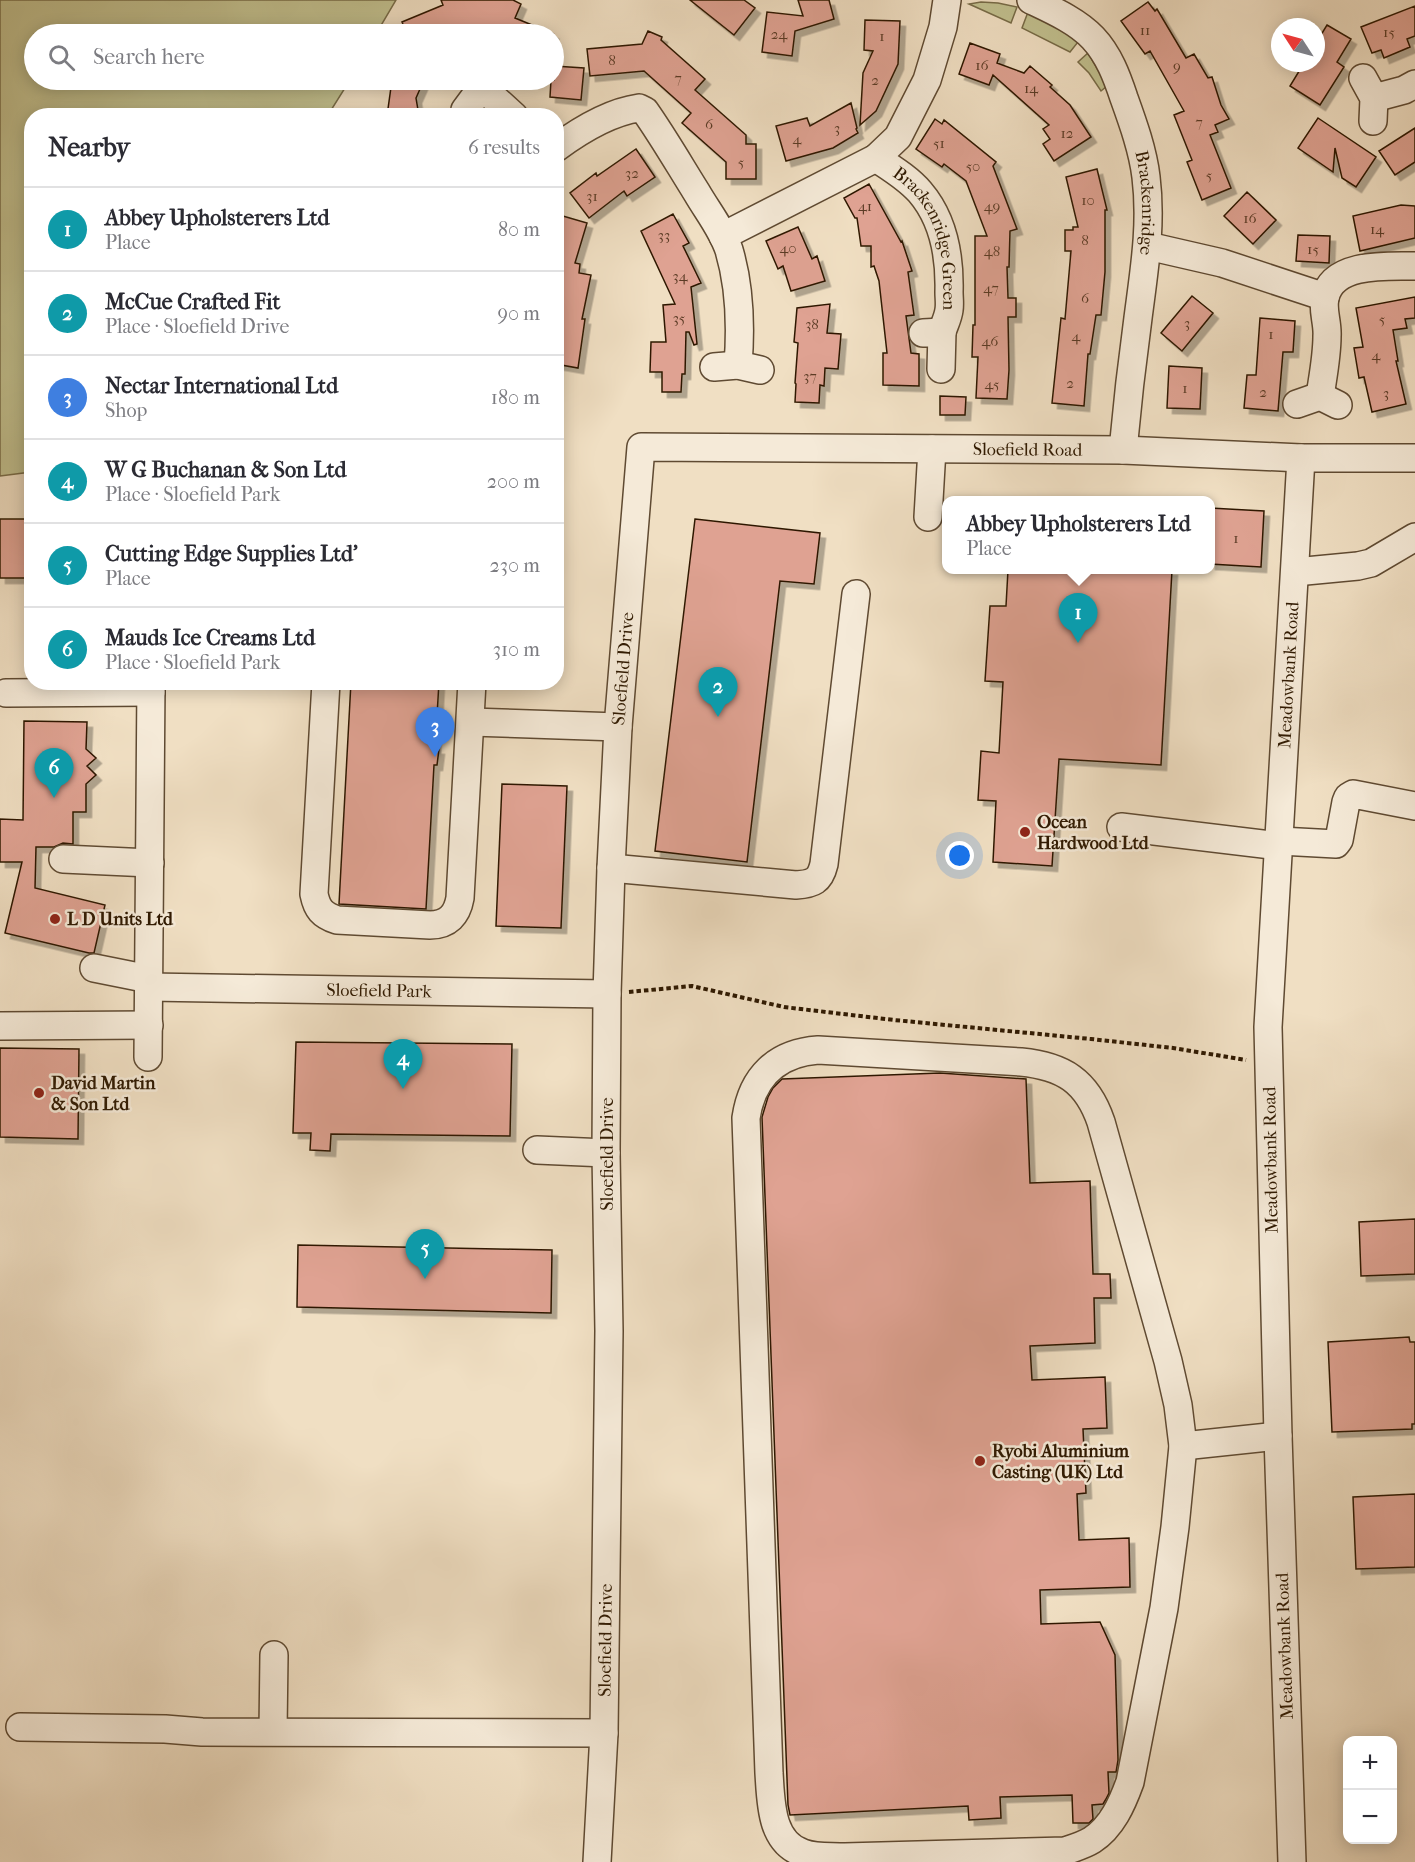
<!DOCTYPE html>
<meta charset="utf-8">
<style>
:root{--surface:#fff;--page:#f2f2f3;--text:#2b2b33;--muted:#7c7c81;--line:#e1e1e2;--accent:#1a73e8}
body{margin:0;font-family:"IM FELL French Canon",serif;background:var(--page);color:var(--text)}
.controls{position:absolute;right:18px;bottom:18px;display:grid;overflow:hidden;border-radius:12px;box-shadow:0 3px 15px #0003}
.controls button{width:54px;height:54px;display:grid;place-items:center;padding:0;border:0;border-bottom:2px solid var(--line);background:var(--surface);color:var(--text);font:30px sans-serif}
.compass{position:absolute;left:1271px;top:18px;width:54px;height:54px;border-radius:50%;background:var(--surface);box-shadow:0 3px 15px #0003;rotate:306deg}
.you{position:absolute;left:960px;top:856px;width:21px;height:21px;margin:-15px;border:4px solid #fff;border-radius:50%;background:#1a73e8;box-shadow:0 0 0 9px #1a73e833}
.badge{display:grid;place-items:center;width:39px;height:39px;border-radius:50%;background:var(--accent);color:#fff;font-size:20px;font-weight:700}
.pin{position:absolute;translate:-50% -50px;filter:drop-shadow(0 2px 3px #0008)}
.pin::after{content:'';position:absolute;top:32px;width:21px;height:18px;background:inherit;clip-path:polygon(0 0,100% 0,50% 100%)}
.popup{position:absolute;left:942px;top:496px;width:273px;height:78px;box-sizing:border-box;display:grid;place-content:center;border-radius:12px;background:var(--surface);filter:drop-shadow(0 2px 4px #0005);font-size:20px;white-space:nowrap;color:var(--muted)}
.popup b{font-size:22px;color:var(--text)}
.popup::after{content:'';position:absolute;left:50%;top:100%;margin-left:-12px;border:12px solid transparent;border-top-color:var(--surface)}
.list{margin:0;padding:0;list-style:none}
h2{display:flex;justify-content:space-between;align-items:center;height:78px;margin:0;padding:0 24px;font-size:26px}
h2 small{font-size:20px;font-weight:400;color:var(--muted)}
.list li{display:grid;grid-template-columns:39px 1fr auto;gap:18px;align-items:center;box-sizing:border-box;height:84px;padding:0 24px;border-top:2px solid var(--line)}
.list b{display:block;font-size:22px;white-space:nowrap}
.list p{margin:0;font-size:20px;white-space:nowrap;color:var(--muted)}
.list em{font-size:20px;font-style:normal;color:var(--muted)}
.icon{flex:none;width:33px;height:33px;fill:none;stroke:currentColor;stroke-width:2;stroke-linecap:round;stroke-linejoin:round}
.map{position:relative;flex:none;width:1415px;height:1862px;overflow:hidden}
.search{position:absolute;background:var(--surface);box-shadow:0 3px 15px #0003;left:24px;top:24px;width:540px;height:66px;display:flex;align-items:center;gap:15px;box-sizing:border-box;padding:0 21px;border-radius:33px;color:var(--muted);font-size:22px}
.panel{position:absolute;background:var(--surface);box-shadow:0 3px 15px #0003;left:24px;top:108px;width:540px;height:582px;border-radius:24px}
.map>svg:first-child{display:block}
.green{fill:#c1c08f;stroke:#786c48;stroke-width:1.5}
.building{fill:#dfa292;stroke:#2f1901;stroke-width:1.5;filter:url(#shadow)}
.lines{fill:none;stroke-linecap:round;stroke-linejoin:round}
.minor-casing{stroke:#5f4a32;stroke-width:30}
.path{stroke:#2f1901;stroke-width:4;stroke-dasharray:4.5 3;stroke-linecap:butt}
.minor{stroke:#f5ead8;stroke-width:27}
.poi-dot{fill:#8f2418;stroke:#f5ead8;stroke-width:2}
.labels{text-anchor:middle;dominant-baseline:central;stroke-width:5;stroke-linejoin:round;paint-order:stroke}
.number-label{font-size:15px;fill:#5b3b25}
.street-label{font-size:18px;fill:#2f1901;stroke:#f5ead8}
.poi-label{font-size:18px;font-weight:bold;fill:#2f1901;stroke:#f5ead8;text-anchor:start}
</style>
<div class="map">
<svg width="1415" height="1862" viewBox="0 0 1415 1862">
<defs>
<filter id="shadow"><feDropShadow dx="5.5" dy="5.5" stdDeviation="0" flood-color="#0004"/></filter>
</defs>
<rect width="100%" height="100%" fill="#f0dfc3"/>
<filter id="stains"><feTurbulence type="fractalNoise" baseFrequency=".00333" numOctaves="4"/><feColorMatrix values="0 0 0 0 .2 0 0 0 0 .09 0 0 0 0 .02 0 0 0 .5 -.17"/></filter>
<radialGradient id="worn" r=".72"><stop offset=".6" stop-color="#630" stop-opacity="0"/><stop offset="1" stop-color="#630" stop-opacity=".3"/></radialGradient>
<path class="green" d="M0 0H396L376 34H34V80H350L328 115 32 116 31 472 0 476Z
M981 2 998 3 1017 7 1011 23 969 4Z
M1028 12 1055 25 1078 42 1070 52 1022 28Z
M1088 53 1107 86 1101 91 1089 73 1078 62Z"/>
<path class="building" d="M441 0H513L521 4 515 18 554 34H478L462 27 445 34H407L402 22 443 5Z
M690 0H744L755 8 734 35Z
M798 0H829L834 19 795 31 792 56 762 52 767 12 803 16Z
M1148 2 1155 11 1157 9 1186 58 1194 54 1208 78 1212 77 1221 105 1229 119 1215 125 1218 132 1210 135 1231 188 1202 200 1187 162 1192 160 1174 115 1184 111 1150 51 1145 54 1121 21Z
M1415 6V36L1407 39 1410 47 1384 58 1381 50 1372 53 1361 27Z
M865 20 900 21 898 64 876 111 860 125 863 73 873 51 864 50Z
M1327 25 1351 39 1337 62 1344 67 1320 105 1290 86 1304 63H1316V43Z
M648 31 662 37 661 40 705 79 695 90 746 135V144H756V179H726V162L682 123 691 113 644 71 590 76 587 49 642 44Z
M970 43 1000 54 997 63 1024 73 1030 66 1052 85 1050 87 1070 105 1091 137 1054 161 1043 144 1050 139 1043 129 1049 125 993 75 989 85 959 74Z
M554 66 584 68 581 100 550 97 551 80H554Z
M392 80H424L416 98 419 116H387Z
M851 103 857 128 856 129 858 133 833 148 786 161 776 126 807 118 810 126Z
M1318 118 1376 157 1356 187 1342 178 1335 148 1333 172 1298 148Z
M935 119 942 124 944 120 996 162 993 166 1017 229 1010 231 1009 267H1007L1008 298H1016V317H1008L1009 370 1007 399 976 398 978 357H972L973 325H975V236H987L966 181 944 164 942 167 916 149Z
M1415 128V162L1395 175 1379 151Z
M636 149 655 177 627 196 624 191 589 218 570 193 596 173 597 176Z
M1097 169 1107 210H1105V272L1101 315H1096L1090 354H1088L1084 406 1052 403 1061 318 1065 319 1071 251H1065V230H1073V227H1078L1066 177Z
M869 184 901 242 902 241 912 271 908 272 914 315 906 316 911 353 919 354V386L883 385V353H887L879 281 874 266 871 267V246H861L857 218H855L844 198Z
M1247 192 1276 220 1253 244 1224 216Z
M1401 205 1415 206V238L1360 251 1353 216Z
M556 214 587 223 575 263 580 264 579 273 591 275 582 319H585L578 368 556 364Z
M673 214 689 243 683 246 701 283 691 287 697 344 694 345 689 332H686L685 374H682L681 392H662V372H650L651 342H666L663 305 675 304 641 231Z
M798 227 812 259 817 256 825 281 791 291 783 266 778 269 766 241Z
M1298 235 1330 236 1329 263 1296 261Z
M1192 296 1213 313 1182 351 1161 333Z
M1415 297V318L1405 319 1407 328 1393 330 1398 361H1396L1406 404 1372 412 1364 377 1359 378 1354 348 1363 347 1356 308Z
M830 304 827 333 841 334 838 369 825 368 824 386 820 385 819 403 795 402 796 384 795 383 798 343 794 342 797 308Z
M1260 318 1295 321 1293 352H1283L1278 411 1244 408 1247 375H1256Z
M1169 366 1202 368 1200 409 1167 408Z
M940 396 966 397 965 415H940Z
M1210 508 1264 511 1261 567 1210 564Z
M0 519H32V578H0Z
M695 519 820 533 814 584 780 581 747 862 655 851Z
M1008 570H1172L1161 765 1059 759 1052 866 993 862 996 801 978 800 981 751 999 753 1003 682 985 681 990 606H1006Z
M351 682H439L435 749H439L437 765H434L426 909 339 904Z
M24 721 87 722 86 749 96 758 87 766 96 775 86 784V812H73V844L63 843 54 847H36L35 888 105 905 94 953H89L5 933 22 862H0V819L23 820Z
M502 784 567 786 561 928 496 926Z
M296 1042 512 1044 510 1136 331 1134 330 1151 310 1150 311 1133H293Z
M0 1048 79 1049 78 1139 0 1137Z
M940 1073 1026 1079 1030 1183 1090 1181 1093 1274H1110L1111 1298H1094L1095 1343 1030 1346 1032 1380 1105 1377 1107 1428 1083 1429 1086 1493 1077 1494 1079 1540 1129 1538 1130 1587 1040 1590 1041 1624 1100 1622 1115 1655 1118 1760 1116 1772H1108L1109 1793 1106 1799 1103 1804 1092 1805 1093 1819 1089 1823H1073L1072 1795 1000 1797 1001 1818 969 1820 968 1806 790 1815 788 1805 762 1117 768 1097 773 1088 782 1079Z
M1415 1219V1274L1361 1276 1359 1222Z
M298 1245 552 1250 551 1313 297 1307Z
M1409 1337 1410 1342H1415V1424H1412V1429L1332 1432 1328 1342Z
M1415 1494V1567L1356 1569 1353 1497Z"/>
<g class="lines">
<defs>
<g id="minor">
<path id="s1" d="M1031 0C1052 10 1077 21 1093 38 1109 55 1117 77 1124 98 1133 123 1143 151 1146 177 1152 225 1144 271 1138 318 1132 362 1127 406 1123 450"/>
<path d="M1363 78 1374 98 1373 121"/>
<path d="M482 87 514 116"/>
<path d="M1374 98 1404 90 1415 84"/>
<path d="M465 110 482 87 480 80"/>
<path d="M556 148C579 131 611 112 639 108L645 111C664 138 680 166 697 193 708 212 722 229 729 250 740 287 741 327 738 365"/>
<path id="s2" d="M876 158C891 168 908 178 920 192 944 220 950 256 949 292 949 298 950 304 949 310 948 318 944 325 942 332"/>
<path d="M723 236 876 158 898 137 927 80 943 27 947 0"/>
<path d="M1148 246 1222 263 1325 297"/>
<path d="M923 333 942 332 941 369"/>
<path d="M714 367 738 365 760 370"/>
<path d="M1320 396C1323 376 1327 356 1327 336 1328 323 1322 310 1325 298 1332 262 1388 266 1415 266"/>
<path d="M1297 404 1320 396 1338 405"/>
<path d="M928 517 932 449"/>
<path d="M1295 572 1358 566 1371 563 1415 537"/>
<path d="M326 682 314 894C317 909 322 915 337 920L430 925C448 925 457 915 460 898L472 682"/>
<path d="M6 693 151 692"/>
<path d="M471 722 618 727"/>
<path d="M1121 827 1279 846"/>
<path d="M1280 841 1336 844 1339 840 1346 802 1348 797 1353 794 1415 806"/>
<path d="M63 859 150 863"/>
<path d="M611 868 796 885C813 884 820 881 824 864L856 594"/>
<path d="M94 968 149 979"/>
<path id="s3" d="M149 987 607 994"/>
<path d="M0 1026 149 1025"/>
<path d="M818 1050 1021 1062C1063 1066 1087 1081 1101 1122L1168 1361 1178 1405 1183 1446 1175 1527 1164 1608 1130 1782C1122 1804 1112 1827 1092 1840 1084 1845 1074 1848 1065 1851L845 1857C831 1856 816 1858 803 1853 770 1842 771 1801 769 1773L746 1118C752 1077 776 1053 818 1050Z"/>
<path d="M148 1057 151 682"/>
<path d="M537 1150 606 1153"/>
<path d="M1183 1446 1278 1436"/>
<path d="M20 1727 165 1729 202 1732 604 1733"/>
<path d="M273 1731 274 1655"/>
<path id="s4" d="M597 1862 604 1733 609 1331 606 1153 607 994 611 868 618 727 641 447 1123 450 1301 458H1415"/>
<path id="s5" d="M1292 1862 1278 1436 1268 1027 1301 458"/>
</g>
</defs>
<use href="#minor" class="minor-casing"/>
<path class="path" d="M629 992 692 986 784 1007 894 1020 1091 1039 1173 1048 1246 1060"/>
<use href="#minor" class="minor"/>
</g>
<g class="poi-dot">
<circle cx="1025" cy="832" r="6"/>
<circle cx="55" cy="919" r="6"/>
<circle cx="39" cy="1093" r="6"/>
<circle cx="980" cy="1461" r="6"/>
</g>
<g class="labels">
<g class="number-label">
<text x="1145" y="30">11</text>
<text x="1389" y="32">15</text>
<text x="779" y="34">24</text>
<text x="882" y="36">1</text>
<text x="612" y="60">8</text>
<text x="982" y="65">16</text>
<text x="1177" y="66">9</text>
<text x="678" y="78">7</text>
<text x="875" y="80">2</text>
<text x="1031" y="88">14</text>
<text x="1199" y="122">7</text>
<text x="709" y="124">6</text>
<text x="837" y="128">3</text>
<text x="1067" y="133">12</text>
<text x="797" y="139">4</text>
<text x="939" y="143">51</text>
<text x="741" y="162">5</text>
<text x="973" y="166">50</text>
<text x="632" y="173">32</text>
<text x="1209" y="175">5</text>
<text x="592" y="196">31</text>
<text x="1088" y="200">10</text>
<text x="865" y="206">41</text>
<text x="992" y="206">49</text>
<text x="1250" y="218">16</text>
<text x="1377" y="229">14</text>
<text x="664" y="235">33</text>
<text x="1085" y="240">8</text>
<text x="788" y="248">40</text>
<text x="1313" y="249">15</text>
<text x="992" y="251">48</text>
<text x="680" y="276">34</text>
<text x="991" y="288">47</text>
<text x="1085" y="298">6</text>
<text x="679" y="318">35</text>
<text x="1382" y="319">5</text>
<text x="1187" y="323">3</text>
<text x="812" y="324">38</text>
<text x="1271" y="334">1</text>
<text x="1076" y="336">4</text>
<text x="990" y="341">46</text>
<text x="1376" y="355">4</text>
<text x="810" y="376">37</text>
<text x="1070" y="383">2</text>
<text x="992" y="384">45</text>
<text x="1185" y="388">1</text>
<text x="1263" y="392">2</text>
<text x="1386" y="393">3</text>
<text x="1236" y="538">1</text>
</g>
<g class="street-label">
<text stroke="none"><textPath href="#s1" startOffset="249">Brackenridge</textPath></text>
<text stroke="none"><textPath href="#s2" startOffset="102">Brackenridge Green</textPath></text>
<text stroke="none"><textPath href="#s4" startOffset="1803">Sloefield Road</textPath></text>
<text stroke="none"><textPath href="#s4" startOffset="1194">Sloefield Drive</textPath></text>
<text stroke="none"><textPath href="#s5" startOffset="1188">Meadowbank Road</textPath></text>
<text stroke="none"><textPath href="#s3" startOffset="230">Sloefield Park</textPath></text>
<text transform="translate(607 1154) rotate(-90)">Sloefield Drive</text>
<text transform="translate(1271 1160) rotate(-91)">Meadowbank Road</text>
<text stroke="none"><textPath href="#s4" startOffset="222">Sloefield Drive</textPath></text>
<text transform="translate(1285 1646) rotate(-92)">Meadowbank Road</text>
</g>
<g class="poi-label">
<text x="1037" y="822">Ocean<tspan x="1037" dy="21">Hardwood Ltd</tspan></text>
<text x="67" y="919">L D Units Ltd</text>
<text x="51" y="1083">David Martin<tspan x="51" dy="21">&amp; Son Ltd</tspan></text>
<text x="992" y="1451">Ryobi Aluminium<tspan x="992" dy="21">Casting (UK) Ltd</tspan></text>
</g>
</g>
<rect width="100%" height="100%" filter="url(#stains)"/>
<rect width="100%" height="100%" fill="url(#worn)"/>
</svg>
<div class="controls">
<button>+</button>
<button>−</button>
</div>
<svg class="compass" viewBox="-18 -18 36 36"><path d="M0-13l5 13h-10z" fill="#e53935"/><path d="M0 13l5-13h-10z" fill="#7c7c81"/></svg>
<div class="you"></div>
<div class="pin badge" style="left:1078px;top:643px;background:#0f9aa8">1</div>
<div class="popup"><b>Abbey Upholsterers Ltd</b>Place</div>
<div class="pin badge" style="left:718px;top:717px;background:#0f9aa8">2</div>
<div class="pin badge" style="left:435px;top:757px;background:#3f7fe0">3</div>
<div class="pin badge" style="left:403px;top:1089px;background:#0f9aa8">4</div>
<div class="pin badge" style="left:425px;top:1279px;background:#0f9aa8">5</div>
<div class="pin badge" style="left:54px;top:798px;background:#0f9aa8">6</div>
<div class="search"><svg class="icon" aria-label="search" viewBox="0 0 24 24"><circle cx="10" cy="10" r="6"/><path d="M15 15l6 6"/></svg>Search here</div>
<section class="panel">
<h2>Nearby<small>6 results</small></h2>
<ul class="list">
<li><span class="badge" style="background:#0f9aa8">1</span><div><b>Abbey Upholsterers Ltd</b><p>Place</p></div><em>80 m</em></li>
<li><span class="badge" style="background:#0f9aa8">2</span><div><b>McCue Crafted Fit</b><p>Place · Sloefield Drive</p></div><em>90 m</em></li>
<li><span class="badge" style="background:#3f7fe0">3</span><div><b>Nectar International Ltd</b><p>Shop</p></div><em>180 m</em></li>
<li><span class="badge" style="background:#0f9aa8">4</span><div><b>W G Buchanan &amp; Son Ltd</b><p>Place · Sloefield Park</p></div><em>200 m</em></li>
<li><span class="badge" style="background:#0f9aa8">5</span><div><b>Cutting Edge Supplies Ltd'</b><p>Place</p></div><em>230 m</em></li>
<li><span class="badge" style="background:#0f9aa8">6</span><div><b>Mauds Ice Creams Ltd</b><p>Place · Sloefield Park</p></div><em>310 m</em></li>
</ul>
</section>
</div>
